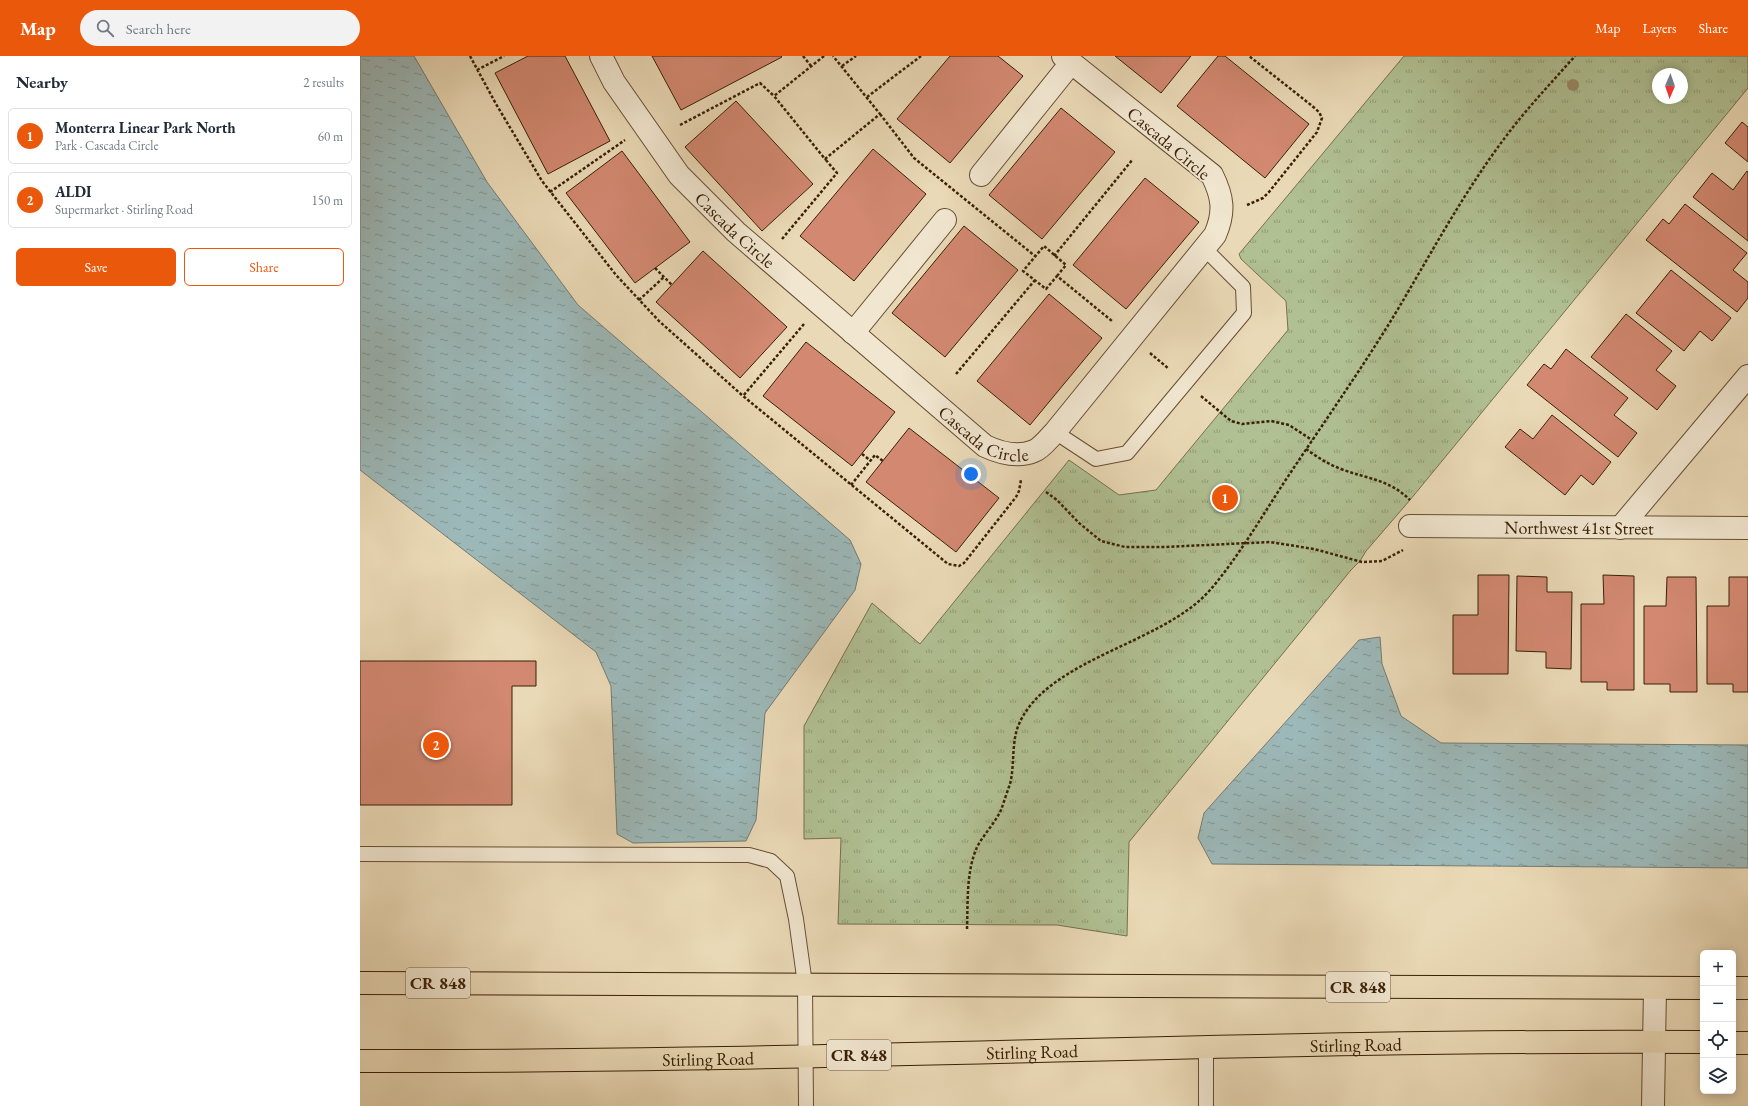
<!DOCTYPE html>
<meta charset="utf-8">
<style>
:root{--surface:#fff;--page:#f2f2f3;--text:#1f2937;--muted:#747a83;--line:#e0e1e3;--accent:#ea580c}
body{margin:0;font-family:"EB Garamond",serif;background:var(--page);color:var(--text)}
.controls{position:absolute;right:12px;bottom:12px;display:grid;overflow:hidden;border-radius:6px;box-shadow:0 2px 10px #0003}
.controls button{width:36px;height:36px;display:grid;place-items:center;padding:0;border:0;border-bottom:1px solid var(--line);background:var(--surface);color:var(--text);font:20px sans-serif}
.compass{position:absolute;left:1292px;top:12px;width:36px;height:36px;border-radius:50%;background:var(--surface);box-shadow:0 2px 10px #0003;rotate:182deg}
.you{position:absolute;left:611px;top:418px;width:14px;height:14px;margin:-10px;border:3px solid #fff;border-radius:50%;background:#1a73e8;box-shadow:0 0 0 6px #1a73e833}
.badge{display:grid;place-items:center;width:26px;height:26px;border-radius:50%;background:var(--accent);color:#fff;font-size:13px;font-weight:700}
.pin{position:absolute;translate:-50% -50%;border:2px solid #fff;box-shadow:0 1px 4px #0006}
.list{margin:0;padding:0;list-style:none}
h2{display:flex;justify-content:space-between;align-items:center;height:52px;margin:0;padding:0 16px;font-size:17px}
h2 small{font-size:13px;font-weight:400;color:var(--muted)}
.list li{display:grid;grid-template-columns:26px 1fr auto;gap:12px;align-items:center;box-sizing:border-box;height:56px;margin:0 8px 8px;padding:0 8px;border:1px solid var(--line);border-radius:6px}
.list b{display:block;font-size:15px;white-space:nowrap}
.list p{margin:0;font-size:13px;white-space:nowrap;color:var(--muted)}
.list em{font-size:13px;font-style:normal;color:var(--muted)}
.actions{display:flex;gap:8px;padding:12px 16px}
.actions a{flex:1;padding:9px 0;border:1px solid var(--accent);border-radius:6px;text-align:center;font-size:14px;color:var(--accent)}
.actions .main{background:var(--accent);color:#fff}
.icon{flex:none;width:22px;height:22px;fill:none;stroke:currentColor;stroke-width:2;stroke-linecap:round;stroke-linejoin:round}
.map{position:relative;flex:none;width:1388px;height:1050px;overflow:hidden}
header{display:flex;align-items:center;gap:24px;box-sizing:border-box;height:56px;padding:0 20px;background:var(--accent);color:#fff}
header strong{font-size:19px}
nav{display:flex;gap:22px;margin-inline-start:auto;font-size:14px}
.search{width:280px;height:36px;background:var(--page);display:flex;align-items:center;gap:10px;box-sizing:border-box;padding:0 14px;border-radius:22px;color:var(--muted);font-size:15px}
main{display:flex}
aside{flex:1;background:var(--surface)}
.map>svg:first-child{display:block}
.grass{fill:url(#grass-tufts);stroke:#75704c;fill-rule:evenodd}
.water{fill:url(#water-ripples);stroke:#757b71}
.building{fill:#d28871;stroke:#3a2006}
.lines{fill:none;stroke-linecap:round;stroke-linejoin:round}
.service-casing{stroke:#664e32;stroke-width:16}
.minor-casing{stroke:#664e32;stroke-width:24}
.primary-casing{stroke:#3a2006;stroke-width:24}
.path{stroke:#3a2006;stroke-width:2.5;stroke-dasharray:3 2;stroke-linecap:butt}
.service{stroke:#f1e6d0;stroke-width:14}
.minor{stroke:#f1e6d0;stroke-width:22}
.primary{stroke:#ead9b6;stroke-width:22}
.tree{fill:#9a8968}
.labels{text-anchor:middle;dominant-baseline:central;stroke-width:4;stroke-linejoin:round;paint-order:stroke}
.shield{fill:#f1e6d0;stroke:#715b43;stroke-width:1}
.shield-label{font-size:17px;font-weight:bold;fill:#3a2006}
.street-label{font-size:18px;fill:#3a2006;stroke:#f1e6d0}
</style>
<header>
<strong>Map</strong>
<div class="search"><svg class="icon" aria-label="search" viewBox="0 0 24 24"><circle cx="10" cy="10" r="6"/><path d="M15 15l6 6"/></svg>Search here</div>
<nav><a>Map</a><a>Layers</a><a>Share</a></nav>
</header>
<main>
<aside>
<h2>Nearby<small>2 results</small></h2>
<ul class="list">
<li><span class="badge">1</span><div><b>Monterra Linear Park North</b><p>Park · Cascada Circle</p></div><em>60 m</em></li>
<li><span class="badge">2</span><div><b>ALDI</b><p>Supermarket · Stirling Road</p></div><em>150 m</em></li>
</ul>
<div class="actions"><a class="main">Save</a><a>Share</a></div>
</aside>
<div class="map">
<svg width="1388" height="1050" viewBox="0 0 1388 1050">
<defs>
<pattern id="grass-tufts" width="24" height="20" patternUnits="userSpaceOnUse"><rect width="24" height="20" fill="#b0c093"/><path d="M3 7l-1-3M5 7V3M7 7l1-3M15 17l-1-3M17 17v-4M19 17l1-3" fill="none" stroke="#909c76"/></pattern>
<pattern id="water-ripples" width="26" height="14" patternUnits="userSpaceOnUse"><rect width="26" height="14" fill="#9cb8b8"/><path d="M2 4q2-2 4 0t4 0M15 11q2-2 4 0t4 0" fill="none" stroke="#809594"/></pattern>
</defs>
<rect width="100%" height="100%" fill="#ead9b6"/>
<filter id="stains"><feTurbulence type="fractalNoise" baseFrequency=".005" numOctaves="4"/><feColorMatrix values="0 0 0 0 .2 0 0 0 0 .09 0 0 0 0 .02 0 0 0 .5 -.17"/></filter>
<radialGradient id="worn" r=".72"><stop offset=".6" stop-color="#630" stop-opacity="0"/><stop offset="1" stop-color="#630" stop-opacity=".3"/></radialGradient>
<path class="grass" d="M1044 0H1388V32L1050 444 1006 495 1000 505 991 514 769 786 767 880 697 869 478 868 481 782 444 783V670L512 547 560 588 709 404 759 439 796 434 928 274 926 245 881 203 879 198ZM1298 18H1322V42H1298Z"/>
<path class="water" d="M0 0H54L127 126 218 249 490 484 501 508 495 534 405 657 396 764 386 785 273 787 257 778 251 630 236 596 0 414Z
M1020 581 1022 608 1041 660 1081 687 1388 689V812L852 808 838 782 844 757 999 584Z"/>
<path class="building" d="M168 0H205L250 85 188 118 135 17Z
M292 0H421L422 1 321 54Z
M590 0H638L663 20 590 107 537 63Z
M755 0H831L801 37Z
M858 0H865L949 68 905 122 817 50Z
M376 45 453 128 402 175 325 91Z
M701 52 755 96 682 183 629 139Z
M1382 66 1388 71V106L1365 87Z
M513 93 566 138 494 225 440 180Z
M262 95 330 186 275 227 206 137Z
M1387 115 1388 116V185L1333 141 1352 117 1373 134Z
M785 122 839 166 766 253 713 209Z
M1325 148 1387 197 1373 214 1388 226V242L1377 256 1286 184 1303 163 1309 168Z
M604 170 658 214 585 301 532 257Z
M343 195 427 271 380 322 296 246Z
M1311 214 1371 262 1352 285 1340 275 1324 295 1276 257Z
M689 238 742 282 670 369 617 325Z
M1266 258 1312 295 1296 314 1316 330 1297 354 1231 301Z
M446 286 535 356 492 410 403 340Z
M1206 293 1268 342 1254 359 1277 377 1258 401 1167 329 1184 308 1191 313Z
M1192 359 1251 406 1233 429 1221 419 1205 439 1145 391 1160 373 1173 383Z
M549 372 639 442 596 496 506 426Z
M1118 519H1149L1148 618H1093V559H1118Z
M1243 519 1274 520V634H1247V626H1221V548H1244Z
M1157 520 1187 521V536H1212L1211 613 1186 612V596L1156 595Z
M1307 521H1336L1337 636H1310V628H1284V550H1306Z
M1369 521H1388V636H1373V628H1347V550H1369Z
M0 605H176V630H152V749H0Z"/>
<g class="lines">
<defs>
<path id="service" d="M695 376 736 403 767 397 884 257 883 231 844 192
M0 798 389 799 411 805 427 820 436 863 445 928 446 1050
M846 1050V991"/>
<g id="minor">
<path id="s1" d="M241 0 254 26 319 119 376 176 625 390C640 397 658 402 674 395 682 392 689 382 695 376L855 179C865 156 863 141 852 119L703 0"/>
<path d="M621 119 711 7"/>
<path d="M493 277 585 164"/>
<path id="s2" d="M1050 470 1388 472"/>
<path d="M1260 472 1388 320"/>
<path d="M1293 1050 1295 932"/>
</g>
<g id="primary">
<path d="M0 927 1343 932"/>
<path d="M1373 932H1388"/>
<path d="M1373 987H1388"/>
<path id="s3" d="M0 1005C448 1007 895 983 1343 986"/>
</g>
</defs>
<use href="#service" class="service-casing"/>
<use href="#minor" class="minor-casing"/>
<use href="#primary" class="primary-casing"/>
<path class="path" d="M110 0 136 48 182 125 256 219 299 265 383 340
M443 0 451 10
M464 0 414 40 465 103 520 58 473 0
M482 10 496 0
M117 14 144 0
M507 41 561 0
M520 58 554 102 675 200
M320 69 400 27 414 40
M190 136 265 84
M887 149 903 142 909 136 957 76 962 62 959 56 951 49 889 0
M422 183 477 117 465 103
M694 200 773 103
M295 212 312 229
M697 220 706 209 684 190 663 215 686 233 697 220 752 265
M279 244 304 221
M444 268 383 340 588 508 599 510 604 507 656 441 659 435 661 424
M790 297 809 313
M596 318 675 224
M841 340 871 365 882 368 911 365 929 369 952 384
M946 393C957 401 968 408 981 413 1007 423 1029 423 1050 444
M502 398 511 405
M491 429 515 399 523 405
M686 436 697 444 719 467 741 485 765 491H805L910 486 954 493 1002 506 1022 505 1043 494
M607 873C608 846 606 816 617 791 624 778 635 767 641 754 644 746 647 736 650 728 655 709 651 686 659 668 688 602 804 588 851 533 883 495 907 451 935 410 969 359 1004 309 1035 258 1072 196 1106 132 1150 75 1170 49 1193 25 1215 0"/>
<use href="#service" class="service"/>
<use href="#minor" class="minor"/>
<use href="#primary" class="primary"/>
</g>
<circle class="tree" cx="1213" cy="29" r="6"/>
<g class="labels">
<g class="shield">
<rect x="46" y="912" width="64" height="30" rx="3"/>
<rect x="966" y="916" width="64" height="30" rx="3"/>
<rect x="467" y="984" width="64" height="30" rx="3"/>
</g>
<g class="shield-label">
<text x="78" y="927">CR 848</text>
<text x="998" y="931">CR 848</text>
<text x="499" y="999">CR 848</text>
</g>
<g class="street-label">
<text transform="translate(809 87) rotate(40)">Cascada Circle</text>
<text stroke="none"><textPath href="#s1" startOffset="221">Cascada Circle</textPath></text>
<text stroke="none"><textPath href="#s1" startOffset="545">Cascada Circle</textPath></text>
<text stroke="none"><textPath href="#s2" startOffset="169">Northwest 41st Street</textPath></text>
<text stroke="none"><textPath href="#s3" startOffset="996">Stirling Road</textPath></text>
<text stroke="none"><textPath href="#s3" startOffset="672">Stirling Road</textPath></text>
<text stroke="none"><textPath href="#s3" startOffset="348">Stirling Road</textPath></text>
</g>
</g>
<rect width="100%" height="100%" filter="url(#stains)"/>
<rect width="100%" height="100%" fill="url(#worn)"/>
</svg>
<div class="controls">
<button>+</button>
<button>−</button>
<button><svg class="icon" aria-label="locate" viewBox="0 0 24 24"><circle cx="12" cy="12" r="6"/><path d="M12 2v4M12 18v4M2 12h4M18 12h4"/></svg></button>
<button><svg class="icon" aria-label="layers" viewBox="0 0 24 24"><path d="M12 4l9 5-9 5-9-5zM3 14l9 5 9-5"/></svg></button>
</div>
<svg class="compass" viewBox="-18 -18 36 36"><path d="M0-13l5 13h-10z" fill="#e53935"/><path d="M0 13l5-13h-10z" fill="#747a83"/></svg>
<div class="you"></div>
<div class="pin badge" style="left:865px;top:442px">1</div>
<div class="pin badge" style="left:76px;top:689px">2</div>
</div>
</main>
